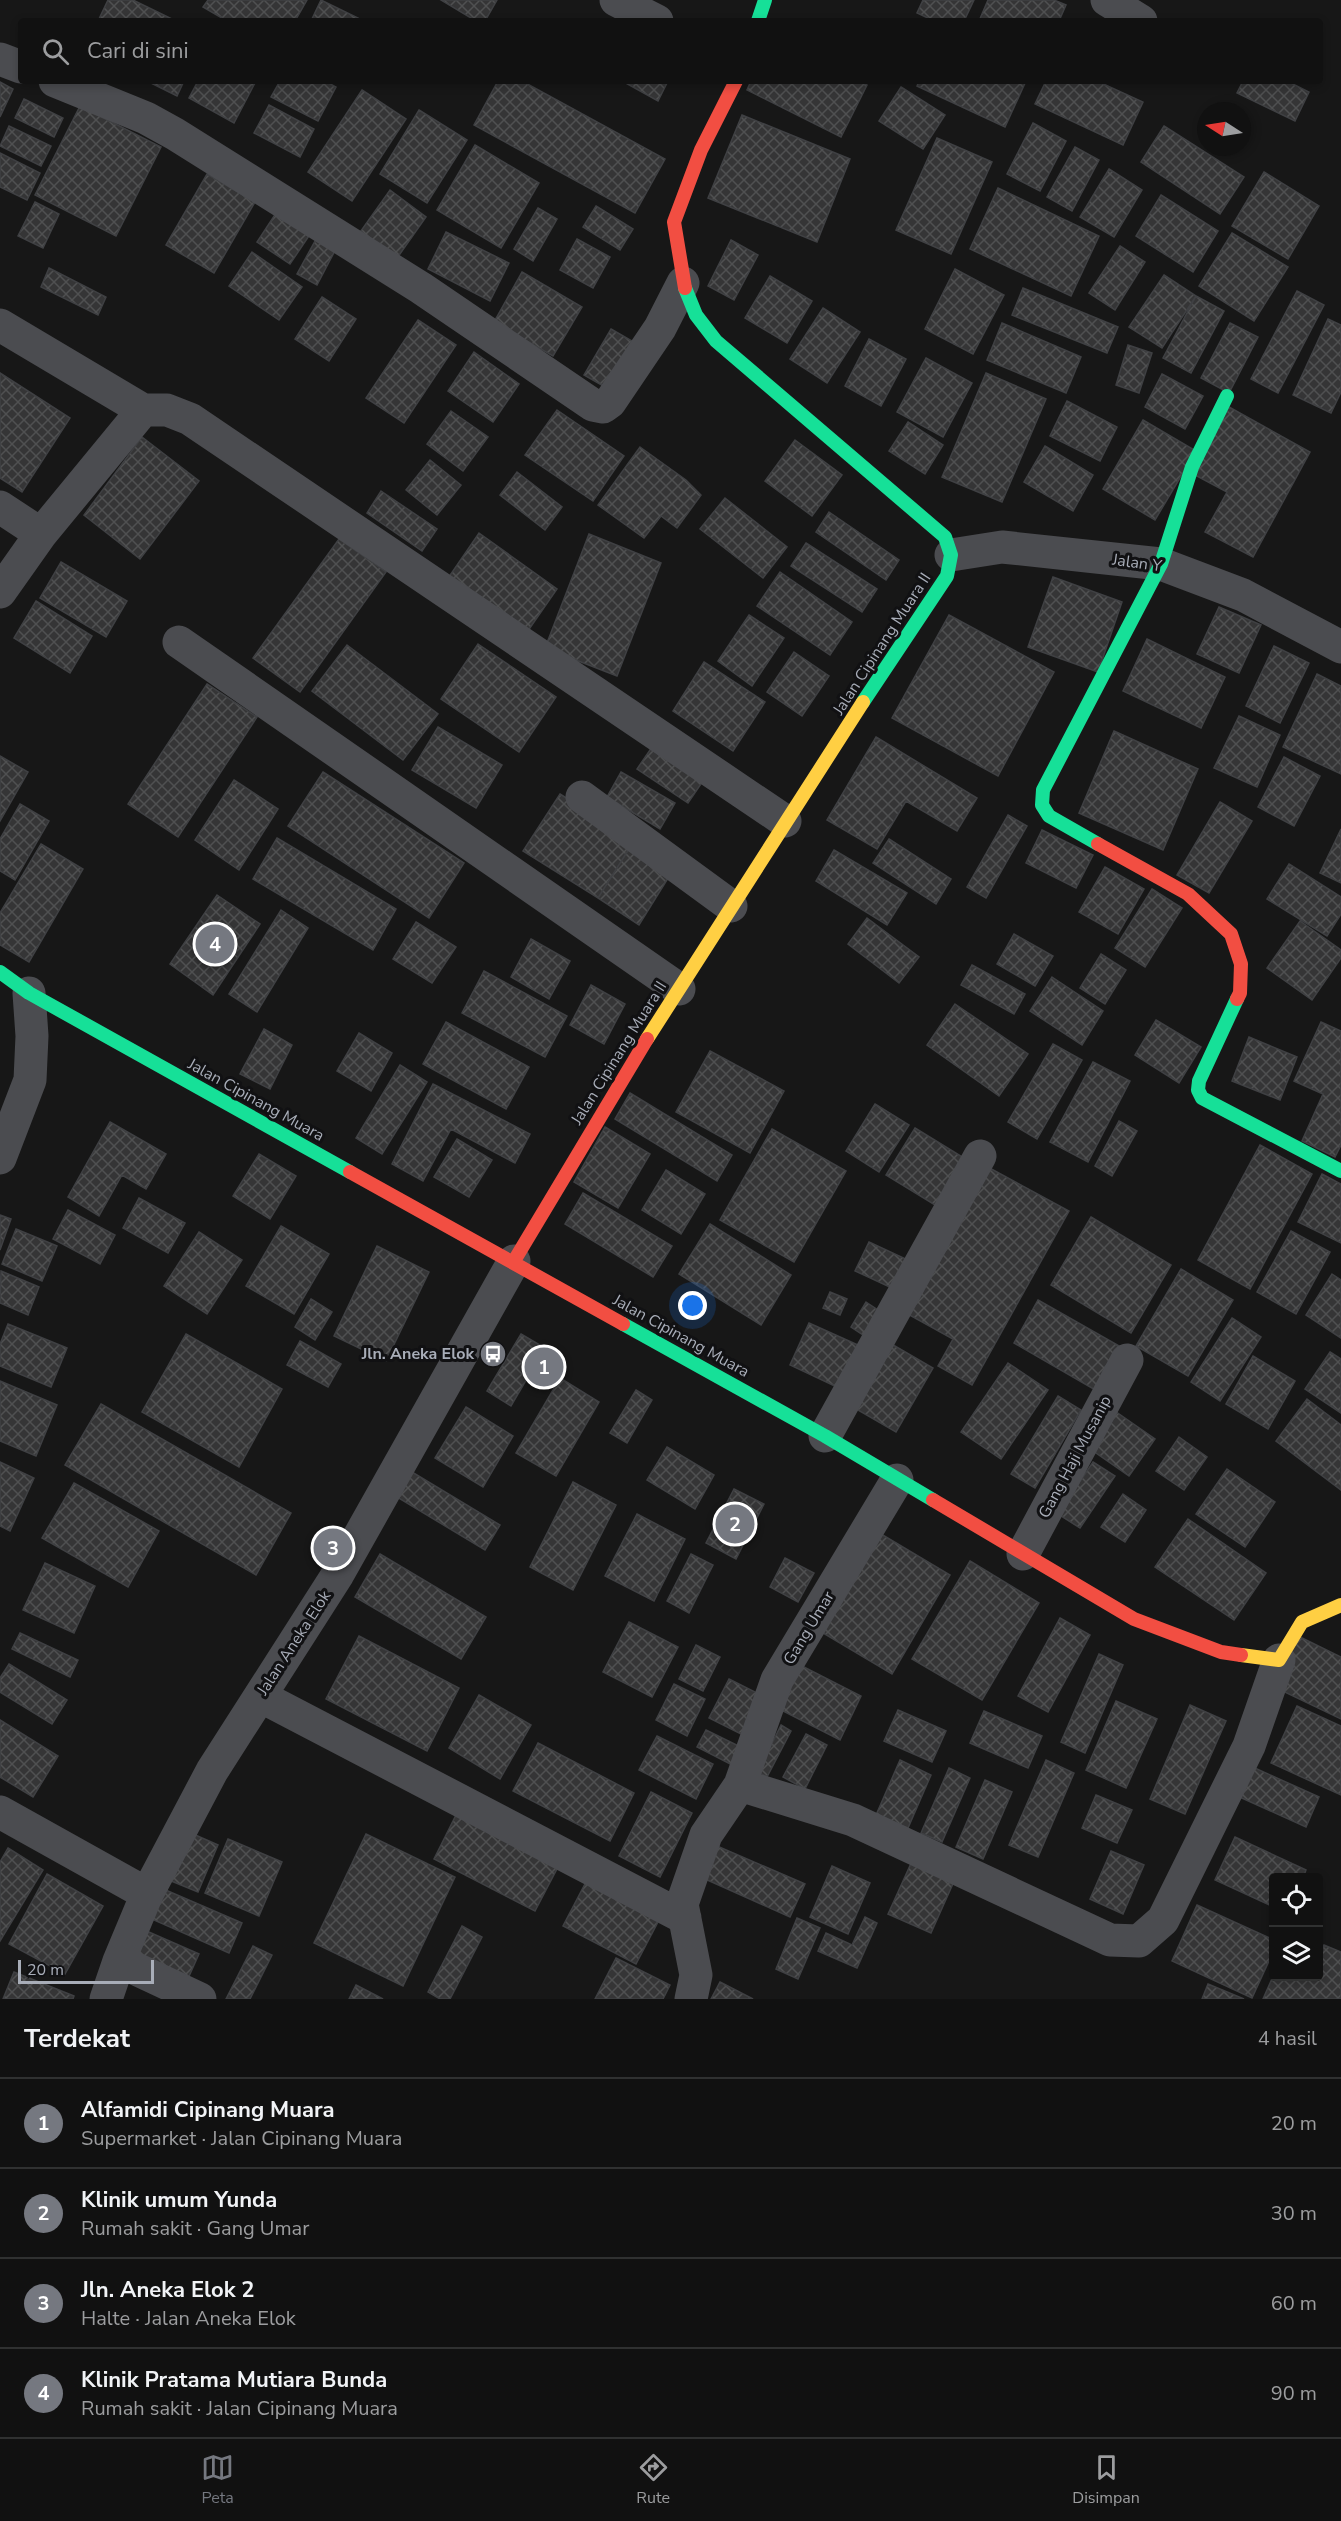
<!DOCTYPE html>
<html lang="id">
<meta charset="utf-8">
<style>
:root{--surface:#111;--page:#1a1a1a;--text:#f1f3f6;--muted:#9c9d9f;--line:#303131;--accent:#757880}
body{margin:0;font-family:"Nunito Sans",sans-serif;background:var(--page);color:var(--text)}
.controls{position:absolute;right:18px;bottom:18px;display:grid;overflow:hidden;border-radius:6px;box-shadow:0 3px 9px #0003}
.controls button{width:54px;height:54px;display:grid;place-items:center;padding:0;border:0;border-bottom:2px solid var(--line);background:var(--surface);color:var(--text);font:30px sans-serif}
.compass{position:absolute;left:1197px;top:102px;width:54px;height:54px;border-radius:50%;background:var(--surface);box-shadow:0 3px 9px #0003;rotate:282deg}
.scale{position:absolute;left:18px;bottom:15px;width:136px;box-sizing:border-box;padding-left:6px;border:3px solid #a8adb8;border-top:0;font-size:16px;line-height:21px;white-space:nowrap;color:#a8adb8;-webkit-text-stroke:4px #111113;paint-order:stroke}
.you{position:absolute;left:693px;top:1306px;width:21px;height:21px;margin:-15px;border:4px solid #fff;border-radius:50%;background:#1a73e8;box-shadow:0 0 0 9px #1a73e833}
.badge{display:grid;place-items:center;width:39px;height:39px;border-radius:50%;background:var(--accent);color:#fff;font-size:20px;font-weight:700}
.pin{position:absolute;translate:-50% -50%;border:3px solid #fff;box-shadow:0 2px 6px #0006}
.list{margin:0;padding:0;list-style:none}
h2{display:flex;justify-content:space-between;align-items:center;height:78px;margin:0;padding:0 24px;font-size:26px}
h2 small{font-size:20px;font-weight:400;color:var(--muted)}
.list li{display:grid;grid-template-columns:39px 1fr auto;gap:18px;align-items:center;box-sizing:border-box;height:90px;padding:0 24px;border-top:2px solid var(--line)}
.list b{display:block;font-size:22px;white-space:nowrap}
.list p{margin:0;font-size:20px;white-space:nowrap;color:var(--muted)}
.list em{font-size:20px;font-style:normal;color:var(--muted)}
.icon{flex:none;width:33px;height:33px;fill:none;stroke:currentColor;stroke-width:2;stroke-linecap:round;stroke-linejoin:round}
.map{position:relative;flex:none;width:1341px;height:1999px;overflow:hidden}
.search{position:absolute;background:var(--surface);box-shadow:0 3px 9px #0003;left:18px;right:18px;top:18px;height:66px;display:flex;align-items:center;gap:15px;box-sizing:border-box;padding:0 21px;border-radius:6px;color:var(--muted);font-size:22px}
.sheet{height:438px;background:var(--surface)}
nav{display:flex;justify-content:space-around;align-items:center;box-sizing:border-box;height:84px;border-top:2px solid var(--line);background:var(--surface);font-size:16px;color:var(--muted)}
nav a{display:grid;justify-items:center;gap:3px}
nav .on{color:var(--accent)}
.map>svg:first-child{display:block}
.building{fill:url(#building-cross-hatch);stroke:#3f4043;stroke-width:1.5}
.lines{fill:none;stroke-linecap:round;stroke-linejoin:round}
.street{stroke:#4b4c50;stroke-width:33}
.fast{stroke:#16e098;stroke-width:14}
.slow{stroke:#ffcf43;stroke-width:14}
.jam{stroke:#f24e42;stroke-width:14}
.labels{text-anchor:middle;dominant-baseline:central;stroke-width:6;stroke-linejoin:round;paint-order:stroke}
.street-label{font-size:16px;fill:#a8adb8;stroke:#111113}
.poi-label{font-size:16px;font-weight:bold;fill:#a8adb8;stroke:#111113;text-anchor:end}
</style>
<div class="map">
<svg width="1341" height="1999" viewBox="0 0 1341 1999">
<defs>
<pattern id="building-cross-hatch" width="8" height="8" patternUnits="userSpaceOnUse" patternTransform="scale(1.5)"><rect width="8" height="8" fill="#353536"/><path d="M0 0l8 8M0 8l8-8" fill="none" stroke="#4f5051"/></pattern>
</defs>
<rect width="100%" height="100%" fill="#171717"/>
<path class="building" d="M108 0H133L176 21H98Z
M208 0H307L295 21H227L203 7Z
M321 0 358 18 356 21H311Z
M441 0H497L485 21H476Z
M923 0H974L964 21H934L917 13Z
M988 0H1054L1066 5 1059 21H979Z
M147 81H184L177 96Z
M198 81H256L234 123 189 98Z
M280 81H325L336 87 318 121 271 97Z
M498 81H522L665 159 635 213 474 125Z
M622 81H668L658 101Z
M751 81H859L867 85 841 137 747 90Z
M919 81H1026L1005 127 917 86Z
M1046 81H1097L1143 102 1123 145 1035 104Z
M1243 81H1287L1309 92 1295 121 1237 93Z
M0 82 13 89 0 117Z
M901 87 945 115 923 149 879 121Z
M362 90 406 119 352 201 308 172Z
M24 99 63 118 54 137 15 118Z
M269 105 314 129 300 157 254 133Z
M80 106 161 147 116 236 35 195Z
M419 110 467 140 427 203 380 174Z
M742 115 850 159 817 242 708 198Z
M1033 123 1066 141 1040 191 1007 174Z
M9 126 51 146 41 166 0 146Z
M1164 126 1244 177 1220 214 1141 162Z
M937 138 992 162 951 254 896 230Z
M475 145 539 183 501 248 437 210Z
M1075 147 1099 160 1072 211 1047 197Z
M0 153 40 173 27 200 0 187Z
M1109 169 1142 190 1114 237 1080 217Z
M1264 172 1319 206 1288 259 1232 226Z
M207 174 255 202 214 273 166 245Z
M998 188 1099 236 1071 296 970 249Z
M390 190 426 217 395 261 358 235Z
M1161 195 1218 231 1193 272 1136 236Z
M35 202 59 214 43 248 18 236Z
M282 204 315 227 290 264 257 242Z
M596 206 633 229 620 250 583 227Z
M538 208 557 219 533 261 514 249Z
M321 230 340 241 317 285 297 274Z
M446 232 509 263 490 301 428 269Z
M1232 233 1288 267 1254 321 1199 286Z
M577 239 610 257 593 288 560 270Z
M731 240 758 255 734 300 708 286Z
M1120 246 1145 262 1115 310 1089 293Z
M252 252 302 287 279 320 229 286Z
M49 268 106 297 98 315 41 287Z
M955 269 1004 295 973 354 925 329Z
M522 272 582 307 553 356 494 322Z
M1164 275 1196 296 1162 348 1129 327Z
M770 276 812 301 787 343 745 318Z
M1023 288 1118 327 1107 353 1012 315Z
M1297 291 1324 305 1278 393 1251 379Z
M1196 296 1224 311 1191 373 1163 358Z
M322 297 356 319 329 361 295 339Z
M823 308 860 332 827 383 790 359Z
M1328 319 1341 325V392L1331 413 1293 395Z
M418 320 456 345 404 423 366 398Z
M1002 323 1081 357 1066 393 987 360Z
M1230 323 1258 337 1229 393 1201 378Z
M611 329 632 341 605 387 584 375Z
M869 339 906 359 881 406 845 386Z
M1128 345 1152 353 1139 393 1116 385Z
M474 352 519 384 493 422 448 391Z
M926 358 972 383 943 437 897 412Z
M0 373 70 418 22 492 0 478Z
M986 373 1046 399 1002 502 942 477Z
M1162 374 1203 396 1185 429 1145 407Z
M1067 401 1117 427 1100 461 1050 436Z
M1229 407 1310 452 1253 557 1205 532 1227 492 1193 474Z
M557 410 624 456 593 501 525 455Z
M451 411 488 437 463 471 427 444Z
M1143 420 1196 451 1155 520 1103 489Z
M908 422 943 445 925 474 889 451Z
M142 437 199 481 140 559 84 515Z
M795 440 842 475 812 516 765 481Z
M1045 446 1093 475 1073 511 1024 482Z
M640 447 686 480 701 495 677 528 661 516 644 538 598 505Z
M430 460 461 485 437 515 406 490Z
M517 472 562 507 545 530 500 495Z
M381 491 437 529 422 551 367 513Z
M725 498 787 547 763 578 700 529Z
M829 512 899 560 886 580 816 532Z
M479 533 557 589 523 638 444 584Z
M589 534 661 563 617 676 545 648Z
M339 539 386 572 300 692 253 658Z
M806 543 877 589 862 612 791 566Z
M61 562 127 601 106 637 40 598Z
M780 572 852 622 830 655 757 606Z
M1053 577 1122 602 1098 672 1028 647Z
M36 601 92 636 70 673 14 638Z
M1219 607 1261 625 1239 673 1197 654Z
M749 615 784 638 752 686 718 661Z
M949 615 1054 672 998 776 892 718Z
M1147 639 1225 677 1201 728 1123 691Z
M478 644 556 697 519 752 441 699Z
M347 645 438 714 403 760 312 691Z
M1274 646 1309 663 1280 723 1246 706Z
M794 652 829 676 802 716 767 692Z
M704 662 765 702 733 751 673 711Z
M1317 674 1341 686V774L1283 747Z
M207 684 257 717 178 837 128 804Z
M1239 716 1280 735 1257 787 1214 768Z
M438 727 502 765 476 808 412 770Z
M1114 731 1198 769 1163 850 1079 813Z
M876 737 977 798 957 831 906 801 877 849 827 820Z
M652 747 703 781 688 803 637 769Z
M0 756 28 772 0 821Z
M1284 757 1320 776 1294 826 1258 807Z
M323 772 464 863 429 918 288 826Z
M621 772 675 803 660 829 607 797Z
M234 780 278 809 239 870 195 840Z
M560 794 634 841 598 898 523 851Z
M1220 802 1252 821 1209 893 1177 875Z
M20 804 49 821 15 880 0 871V839Z
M1008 815 1027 826 986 898 967 887Z
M1341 829V883L1320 873Z
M1042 830 1093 855 1076 888 1026 863Z
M277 838 396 909 373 950 253 879Z
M889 839 951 879 936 904 873 863Z
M634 841 675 867 639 925 598 898Z
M41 844 83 869 29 962 0 945V913Z
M834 850 907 893 887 925 816 881Z
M1289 864 1341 897V914L1327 936 1267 899Z
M1105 867 1144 889 1118 934 1079 912Z
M1152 889 1182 908 1145 967 1115 948Z
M217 895 260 924 213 995 170 964Z
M281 910 308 928 257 1012 229 994Z
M867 918 919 957 899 983 848 944Z
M1300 921 1341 950V958L1312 1000 1267 968Z
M416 922 456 947 432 983 393 959Z
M1014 934 1053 956 1035 986 997 964Z
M531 939 570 961 549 999 511 977Z
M1101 954 1126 970 1105 1004 1080 988Z
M972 965 1025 994 1014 1014 961 985Z
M484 971 567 1016 545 1057 462 1013Z
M1052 977 1103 1011 1082 1045 1030 1011Z
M591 985 625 1004 604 1044 570 1025Z
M955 1004 1028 1054 999 1096 927 1045Z
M1156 1020 1201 1047 1179 1083 1135 1055Z
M446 1022 529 1067 506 1109 423 1064Z
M1321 1022 1341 1031V1145L1335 1157 1302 1141 1323 1094 1294 1081Z
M264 1029 292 1045 270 1089 240 1074Z
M359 1033 392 1053 371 1091 337 1071Z
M1249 1037 1297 1057 1280 1100 1232 1081Z
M1053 1044 1082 1060 1037 1139 1008 1122Z
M710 1051 784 1091 750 1153 676 1112Z
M1093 1062 1130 1081 1088 1162 1050 1142Z
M400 1065 427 1082 382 1154 356 1138Z
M433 1084 530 1134 515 1163 451 1129 423 1181 392 1164Z
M630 1093 732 1155 717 1181 615 1119Z
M875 1104 909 1125 879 1172 846 1151Z
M1119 1121 1137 1131 1112 1176 1095 1166Z
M110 1122 166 1154 146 1189 122 1175 99 1216 68 1197Z
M605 1127 650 1154 618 1208 574 1182Z
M915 1128 964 1158 935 1205 886 1175Z
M772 1129 846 1171 794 1262 720 1220Z
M457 1139 492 1160 469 1197 434 1177Z
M1260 1145 1312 1174 1250 1289 1198 1260Z
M259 1154 296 1176 270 1219 233 1196Z
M984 1165 1069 1211 972 1385 938 1366 953 1339 904 1312Z
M666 1170 705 1194 681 1234 642 1210Z
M1322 1174 1341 1184V1243L1298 1222Z
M583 1193 672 1246 653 1277 565 1224Z
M139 1198 185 1223 168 1253 123 1228Z
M68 1210 115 1235 100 1264 53 1239Z
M0 1215 11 1219 0 1250Z
M1091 1217 1171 1265 1131 1333 1051 1285Z
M710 1224 791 1275 761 1325 679 1274Z
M281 1226 329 1254 294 1314 246 1286Z
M16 1229 57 1246 42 1281 2 1264Z
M1291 1231 1330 1252 1296 1314 1257 1292Z
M199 1232 242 1260 207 1314 164 1286Z
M869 1242 908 1260 894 1289 855 1271Z
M377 1246 429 1272 386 1361 334 1336Z
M1181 1269 1233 1300 1188 1376 1136 1346Z
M1 1271 39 1287 28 1315 0 1303Z
M1332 1274 1341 1280V1338L1306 1315Z
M830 1292 847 1299 840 1315 823 1308Z
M311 1299 332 1312 315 1340 295 1327Z
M1038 1300 1121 1347 1097 1391 1014 1343Z
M866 1302 887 1316 872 1341 851 1327Z
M1232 1318 1261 1337 1220 1401 1191 1382Z
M809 1323 860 1346 841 1389 790 1365Z
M8 1324 67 1348 51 1387 0 1366V1344Z
M186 1334 282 1389 239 1467 142 1412Z
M521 1334 545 1348 511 1406 487 1391Z
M300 1341 341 1364 328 1387 287 1365Z
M888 1342 933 1368 896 1432 851 1406Z
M1330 1352 1341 1359V1413L1305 1389Z
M1253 1356 1295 1381 1268 1429 1226 1404Z
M1008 1363 1048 1390 1001 1459 961 1432Z
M560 1378 599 1402 556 1476 516 1453Z
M0 1381 57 1405 36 1456 0 1441Z
M636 1390 652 1400 627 1443 610 1433Z
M1058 1396 1081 1410 1035 1488 1011 1474Z
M1307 1399 1341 1425V1490L1276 1441Z
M101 1404 291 1513 256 1575 65 1465Z
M466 1407 513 1436 483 1487 435 1458Z
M1112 1409 1155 1439 1129 1476 1086 1446Z
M1179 1437 1207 1457 1184 1490 1156 1471Z
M667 1447 714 1475 695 1509 647 1480Z
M0 1462 34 1478 10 1531 0 1526Z
M1093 1462 1115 1476 1080 1528 1058 1514Z
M402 1466 500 1525 485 1550 387 1491Z
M1227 1469 1275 1502 1245 1547 1196 1514Z
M573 1482 616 1505 573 1590 530 1567Z
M74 1483 159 1531 128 1587 42 1538Z
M734 1489 764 1504 736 1559 706 1543Z
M1123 1494 1146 1510 1125 1542 1101 1527Z
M637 1514 685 1539 654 1601 605 1576Z
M1188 1519 1266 1573 1234 1620 1155 1567Z
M881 1534 950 1575 892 1674 823 1633Z
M380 1554 486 1617 461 1659 355 1597Z
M691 1554 713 1565 689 1613 667 1601Z
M785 1558 814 1573 798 1602 770 1587Z
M970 1561 1039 1603 982 1700 912 1659Z
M45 1563 95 1586 74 1633 23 1610Z
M1060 1618 1090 1635 1048 1712 1018 1696Z
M629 1622 678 1647 652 1697 603 1672Z
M20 1633 78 1660 70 1677 12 1649Z
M1296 1635 1341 1657V1719L1272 1686Z
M359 1636 459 1688 427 1751 326 1699Z
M696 1645 720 1657 703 1691 679 1679Z
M1099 1654 1123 1665 1085 1753 1061 1742Z
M9 1664 67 1700 52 1724 0 1692V1678Z
M798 1664 861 1696 840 1740 777 1708Z
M729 1679 765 1697 745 1736 709 1718Z
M674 1684 705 1699 687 1736 656 1720Z
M479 1695 531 1725 500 1779 449 1748Z
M1116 1701 1157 1719 1126 1788 1086 1770Z
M1190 1705 1226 1721 1185 1814 1150 1799Z
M1297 1706 1341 1726V1795L1271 1763Z
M898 1710 946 1731 932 1762 884 1741Z
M984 1711 1042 1736 1028 1768 970 1743Z
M0 1720 58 1756 33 1797 0 1777Z
M781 1725 791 1731 767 1777 758 1772Z
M706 1730 749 1751 740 1769 697 1747Z
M806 1734 827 1745 805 1789 783 1777Z
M657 1736 713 1764 696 1799 639 1770Z
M538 1743 634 1793 610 1841 513 1791Z
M900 1760 931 1775 908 1828 876 1815Z
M1046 1760 1074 1773 1038 1857 1009 1845Z
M1246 1764 1319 1797 1306 1827 1233 1794Z
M949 1768 970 1778 942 1842 921 1833Z
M985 1780 1012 1792 983 1859 956 1847Z
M651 1792 692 1813 660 1877 619 1856Z
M1096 1795 1132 1810 1117 1843 1082 1828Z
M457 1813 559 1865 535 1911 434 1859Z
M184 1830 218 1845 198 1892 164 1878Z
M366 1834 455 1877 403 1986 314 1943Z
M1235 1837 1306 1870 1303 1878H1274V1907L1215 1880Z
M228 1839 282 1862 259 1916 205 1893Z
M717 1846 805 1884 790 1917 703 1878Z
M8 1848 43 1870 0 1941V1862Z
M1111 1851 1144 1865 1123 1914 1090 1899Z
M913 1859 956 1877 931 1933 888 1914Z
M832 1866 870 1883 848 1934 810 1917Z
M47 1874 103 1906 65 1974 9 1944Z
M586 1882 659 1920 636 1964 563 1926Z
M161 1888 242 1923 229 1953 147 1917Z
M1197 1905 1274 1940V1950L1252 1998 1172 1961Z
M865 1917 877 1923 857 1968 818 1951 826 1933 852 1945Z
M797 1918 820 1928 798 1979 776 1969Z
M462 1926 482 1937 450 1999H440L428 1992Z
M142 1929 199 1954 186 1983 130 1958Z
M1324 1945 1341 1952V1999H1263L1274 1974V1976H1318V1960Z
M253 1946 272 1955 250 1999H226Z
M616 1958 670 1985 663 1999H595Z
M14 1972 74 1996 73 1999H3Z
M720 1982 753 1999H711Z
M1208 1984 1244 1999H1202Z
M356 1985 383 1999H349Z"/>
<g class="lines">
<path class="street" d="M616 0 657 21
M1107 0 1141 21
M0 59 21 67
M55 81 146 118 175 134 421 288 593 405 603 407 610 402 660 328 683 283
M0 325 143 410H167L190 419 785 821
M0 507 41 534 143 410
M951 555 1002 547 1161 564 1243 595 1341 647
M0 592 41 534
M179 642 679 989
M582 797 731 906
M0 1158 30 1080 32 1036 29 993
M825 1436 980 1156
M1023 1554 1127 1360
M260 1696 685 1918
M740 1785 853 1820 1110 1940 1139 1941 1163 1920 1249 1746 1279 1660
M0 1812 147 1894
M119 1961 200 1999
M106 1999 119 1961 147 1894 212 1771 338 1574 514 1261
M691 1999 696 1975 682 1904 706 1835 740 1785 777 1680 897 1480"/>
<path class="fast" d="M758 21 765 0
M685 288 696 315 716 341 945 537 951 555 947 576 863 702
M1098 844 1049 816 1042 805 1043 790 1161 564 1192 467 1227 396
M0 972 29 993 350 1172
M1237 999 1199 1081 1198 1090 1202 1098 1341 1171
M623 1324 825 1436 933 1500"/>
<path class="slow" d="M647 1039 863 702
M1241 1655 1279 1660 1302 1622 1341 1605"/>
<path class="jam" d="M685 288 674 222 701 150 736 81
M1098 844 1188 894 1231 934 1241 964 1240 993 1237 999
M350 1172 623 1324
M514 1261 647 1039
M933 1500 1134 1619 1221 1652 1241 1655"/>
</g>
<defs>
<symbol id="bus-disc" viewBox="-11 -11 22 22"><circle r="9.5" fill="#757880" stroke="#111113"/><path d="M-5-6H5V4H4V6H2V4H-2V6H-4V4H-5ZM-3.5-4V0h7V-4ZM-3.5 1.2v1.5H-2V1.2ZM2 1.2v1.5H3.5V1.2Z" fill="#fff"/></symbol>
</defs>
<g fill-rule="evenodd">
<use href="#bus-disc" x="478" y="1339" width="30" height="30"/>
</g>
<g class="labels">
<g class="street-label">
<text transform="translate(1137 563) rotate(8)">Jalan Y</text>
<text transform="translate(882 644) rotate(-57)">Jalan Cipinang Muara II</text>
<text transform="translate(619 1053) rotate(-58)">Jalan Cipinang Muara II</text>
<text transform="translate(256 1100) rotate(29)">Jalan Cipinang Muara</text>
<text transform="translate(681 1336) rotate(29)">Jalan Cipinang Muara</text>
<text transform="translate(1075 1457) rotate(-62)">Gang Haji Musanip</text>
<text transform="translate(809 1628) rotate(-59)">Gang Umar</text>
<text transform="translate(294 1643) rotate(-57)">Jalan Aneka Elok</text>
</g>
<g class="poi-label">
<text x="474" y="1354">Jln. Aneka Elok</text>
</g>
</g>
</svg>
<div class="controls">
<button><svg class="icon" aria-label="locate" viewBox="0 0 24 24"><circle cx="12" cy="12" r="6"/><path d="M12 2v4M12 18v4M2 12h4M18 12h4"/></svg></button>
<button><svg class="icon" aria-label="layers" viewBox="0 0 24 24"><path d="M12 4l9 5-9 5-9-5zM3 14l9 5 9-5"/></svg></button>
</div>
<svg class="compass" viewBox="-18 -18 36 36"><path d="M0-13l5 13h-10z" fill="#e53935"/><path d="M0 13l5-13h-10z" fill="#9c9d9f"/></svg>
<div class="scale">20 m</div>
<div class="you"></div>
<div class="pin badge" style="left:544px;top:1367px">1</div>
<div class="pin badge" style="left:735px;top:1524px">2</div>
<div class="pin badge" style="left:333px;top:1548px">3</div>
<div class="pin badge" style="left:215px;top:944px">4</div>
<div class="search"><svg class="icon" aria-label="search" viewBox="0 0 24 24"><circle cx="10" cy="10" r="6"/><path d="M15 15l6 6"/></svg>Cari di sini</div>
</div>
<section class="sheet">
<h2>Terdekat<small>4 hasil</small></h2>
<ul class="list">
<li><span class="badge">1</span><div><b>Alfamidi Cipinang Muara</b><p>Supermarket · Jalan Cipinang Muara</p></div><em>20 m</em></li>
<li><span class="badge">2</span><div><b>Klinik umum Yunda</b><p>Rumah sakit · Gang Umar</p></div><em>30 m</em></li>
<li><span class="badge">3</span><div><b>Jln. Aneka Elok 2</b><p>Halte · Jalan Aneka Elok</p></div><em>60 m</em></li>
<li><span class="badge">4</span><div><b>Klinik Pratama Mutiara Bunda</b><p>Rumah sakit · Jalan Cipinang Muara</p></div><em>90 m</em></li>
</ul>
</section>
<nav>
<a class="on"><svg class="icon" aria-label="map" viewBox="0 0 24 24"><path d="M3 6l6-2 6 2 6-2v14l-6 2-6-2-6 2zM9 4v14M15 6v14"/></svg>Peta</a>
<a><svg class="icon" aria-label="directions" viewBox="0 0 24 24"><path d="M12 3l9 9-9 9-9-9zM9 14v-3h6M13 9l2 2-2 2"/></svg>Rute</a>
<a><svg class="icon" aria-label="saved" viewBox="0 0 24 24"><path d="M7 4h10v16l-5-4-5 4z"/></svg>Disimpan</a>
</nav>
